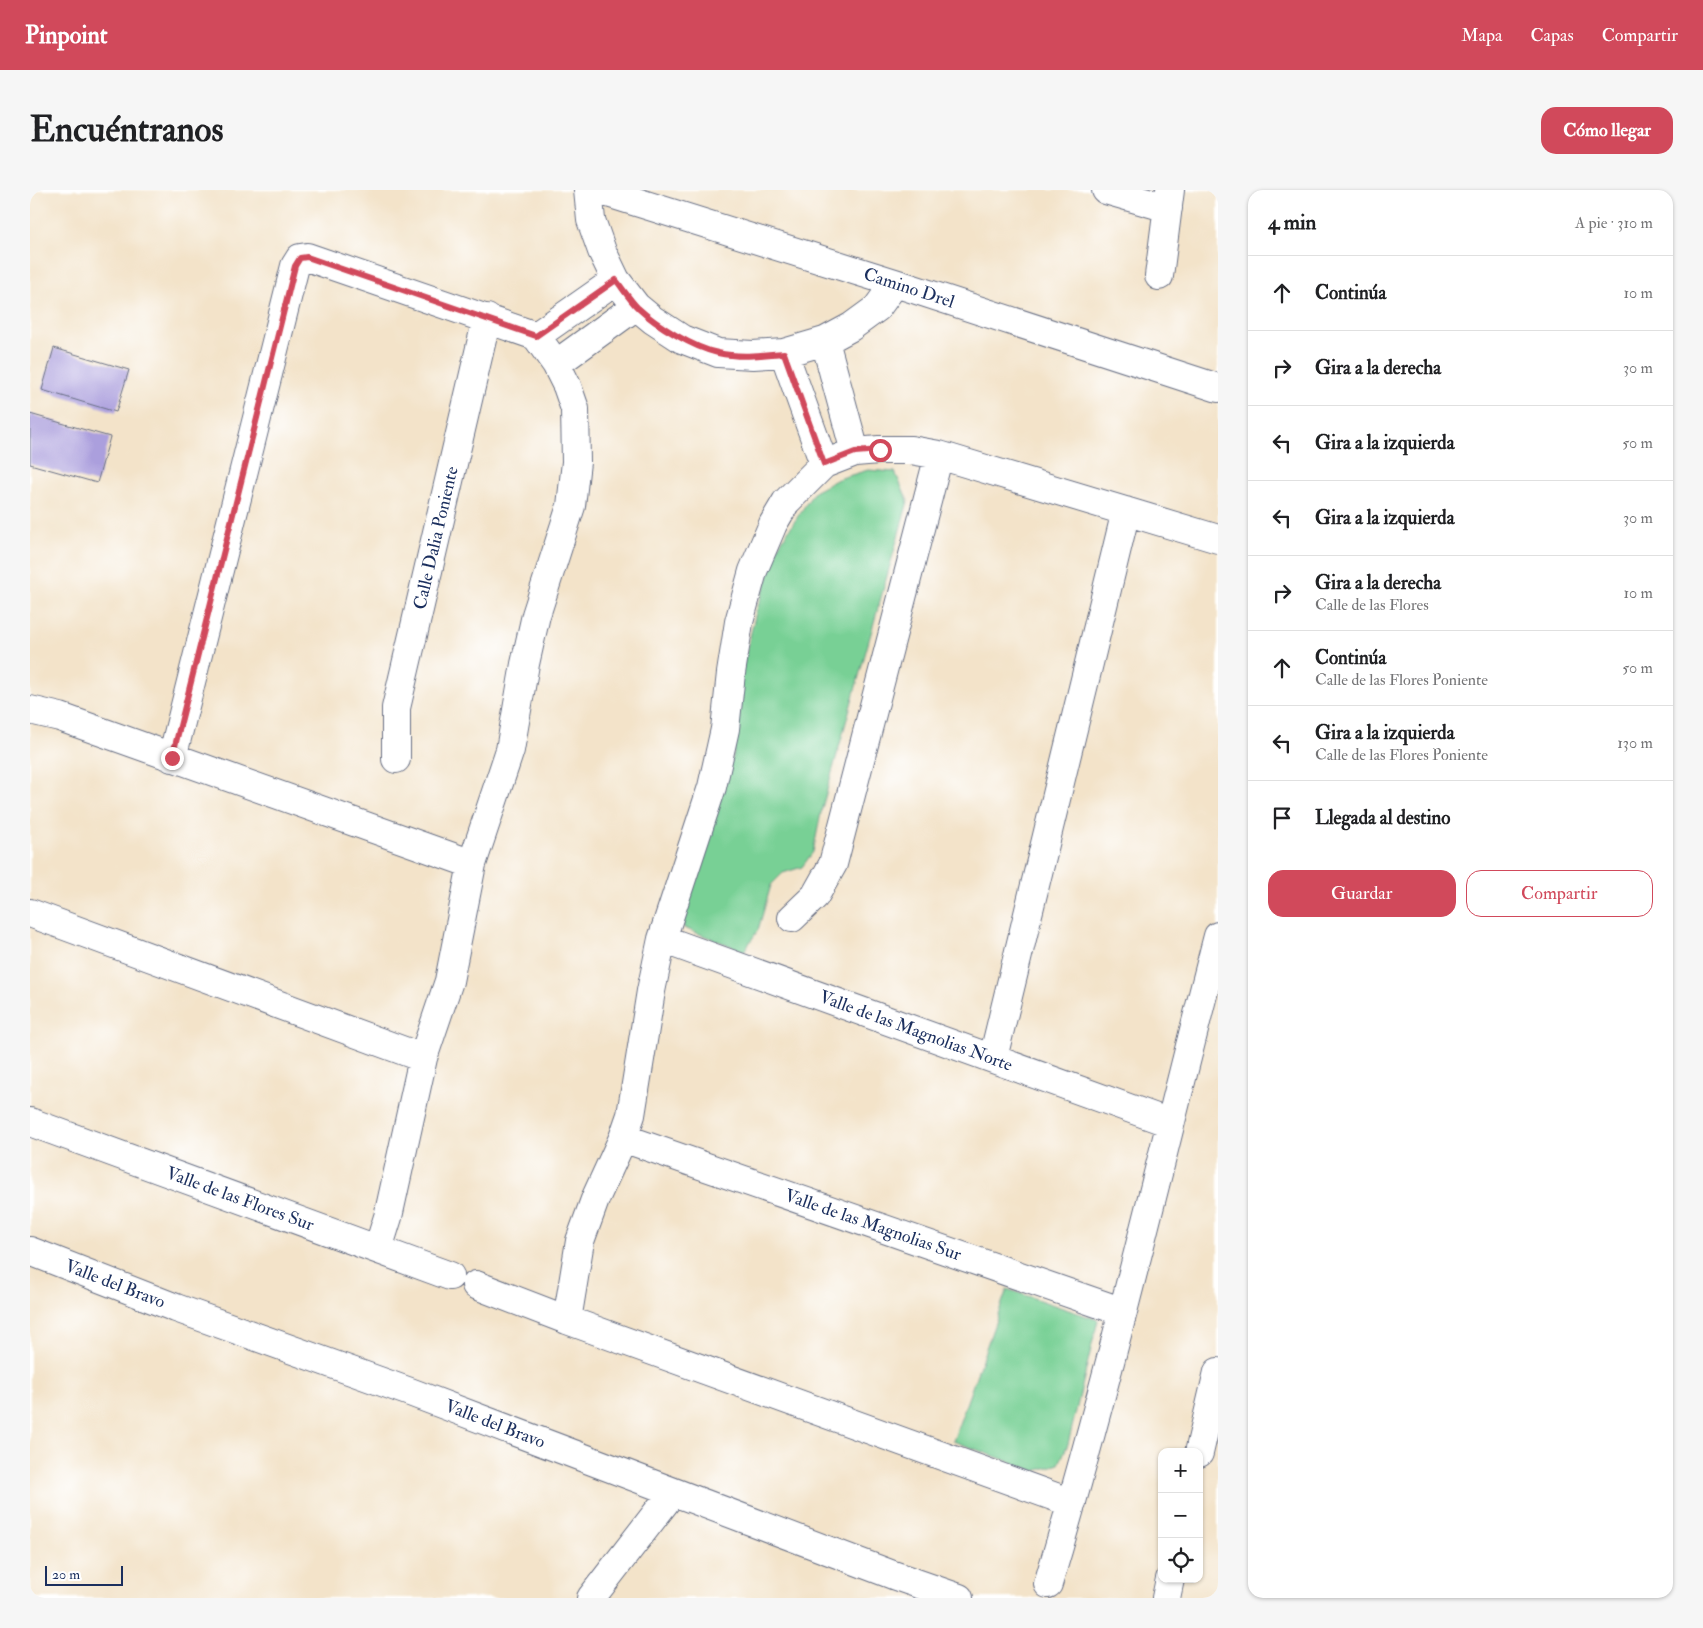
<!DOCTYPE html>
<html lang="es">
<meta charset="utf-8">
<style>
:root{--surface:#fff;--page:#f6f6f6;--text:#202124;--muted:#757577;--line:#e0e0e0;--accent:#d1495b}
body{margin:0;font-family:"IM FELL Double Pica",serif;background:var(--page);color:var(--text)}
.controls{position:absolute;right:15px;bottom:15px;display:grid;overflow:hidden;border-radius:10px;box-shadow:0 1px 4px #0004}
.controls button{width:45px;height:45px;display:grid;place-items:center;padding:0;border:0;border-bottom:1px solid var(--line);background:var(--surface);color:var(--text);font:25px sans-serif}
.scale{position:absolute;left:15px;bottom:12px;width:78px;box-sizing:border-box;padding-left:5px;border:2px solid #1b2f5e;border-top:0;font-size:14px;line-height:18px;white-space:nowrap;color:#1b2f5e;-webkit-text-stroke:4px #fff;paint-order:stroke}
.stop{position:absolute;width:15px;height:15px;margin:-11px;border:4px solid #d1495b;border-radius:50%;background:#fff}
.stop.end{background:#d1495b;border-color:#fff;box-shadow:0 1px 5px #0008}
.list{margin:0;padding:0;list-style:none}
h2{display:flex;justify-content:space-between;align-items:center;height:65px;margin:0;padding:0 20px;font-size:21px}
h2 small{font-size:16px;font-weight:400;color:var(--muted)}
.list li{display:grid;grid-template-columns:32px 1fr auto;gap:15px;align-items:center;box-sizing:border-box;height:75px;padding:0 20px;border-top:1px solid var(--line)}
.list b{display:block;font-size:19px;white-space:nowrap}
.list p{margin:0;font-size:16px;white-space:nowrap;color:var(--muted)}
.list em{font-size:16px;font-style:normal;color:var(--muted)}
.actions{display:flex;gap:10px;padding:15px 20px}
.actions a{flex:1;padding:11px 0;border:1px solid var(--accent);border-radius:15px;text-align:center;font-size:18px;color:var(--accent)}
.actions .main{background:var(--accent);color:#fff}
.icon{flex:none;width:28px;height:28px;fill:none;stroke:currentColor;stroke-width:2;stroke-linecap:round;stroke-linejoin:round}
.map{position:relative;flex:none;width:1188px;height:1408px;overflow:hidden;border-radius:15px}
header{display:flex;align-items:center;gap:30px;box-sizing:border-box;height:70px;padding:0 25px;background:var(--accent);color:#fff}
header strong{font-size:24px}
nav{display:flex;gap:28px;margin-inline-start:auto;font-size:18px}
.intro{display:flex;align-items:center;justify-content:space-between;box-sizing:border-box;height:120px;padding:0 30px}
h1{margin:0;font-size:35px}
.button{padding:12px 22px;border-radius:15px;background:var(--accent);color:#fff;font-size:18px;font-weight:700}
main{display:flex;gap:30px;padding:0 30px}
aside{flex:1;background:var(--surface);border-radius:15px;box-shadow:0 1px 4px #0004}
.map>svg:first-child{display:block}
.green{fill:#78d095;stroke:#4a807a}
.building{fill:#ab9fdd}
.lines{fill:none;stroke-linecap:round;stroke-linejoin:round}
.minor-casing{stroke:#676e83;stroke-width:30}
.minor{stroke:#fff;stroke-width:28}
.route{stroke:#d1495b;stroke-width:6}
.labels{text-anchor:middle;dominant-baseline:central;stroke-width:4;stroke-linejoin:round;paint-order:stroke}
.street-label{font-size:18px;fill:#1b2f5e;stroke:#fff}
</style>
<header>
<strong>Pinpoint</strong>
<nav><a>Mapa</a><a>Capas</a><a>Compartir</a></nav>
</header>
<div class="intro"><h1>Encuéntranos</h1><a class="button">Cómo llegar</a></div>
<main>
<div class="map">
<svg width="1188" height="1408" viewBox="0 0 1188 1408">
<rect width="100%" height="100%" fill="#fff"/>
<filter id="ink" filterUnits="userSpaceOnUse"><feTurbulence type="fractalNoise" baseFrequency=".02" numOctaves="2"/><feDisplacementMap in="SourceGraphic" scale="10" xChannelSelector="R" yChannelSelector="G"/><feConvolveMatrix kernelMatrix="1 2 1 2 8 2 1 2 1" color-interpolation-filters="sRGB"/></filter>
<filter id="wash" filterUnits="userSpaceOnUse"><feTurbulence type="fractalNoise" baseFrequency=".0096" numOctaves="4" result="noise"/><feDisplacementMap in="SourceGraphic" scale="20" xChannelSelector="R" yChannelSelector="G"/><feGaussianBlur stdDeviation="1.12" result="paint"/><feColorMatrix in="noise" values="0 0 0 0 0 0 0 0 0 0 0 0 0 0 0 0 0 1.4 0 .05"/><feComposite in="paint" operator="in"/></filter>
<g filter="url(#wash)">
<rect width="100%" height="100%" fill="#f3e3c9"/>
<path class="green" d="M838 280 865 282 878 311 792 618 783 662 772 677 753 683 741 695 728 740 714 761 654 738 652 729 659 689 704 563V531L711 484 726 422 749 355 784 302 808 289Z
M977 1099 1068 1130 1038 1254 1029 1274 1005 1281 923 1251Z"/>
<g id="blocks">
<path class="building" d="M24 158 99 180 86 222 12 200Z
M0 224 80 247 67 293 0 274Z"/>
</g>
</g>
<g filter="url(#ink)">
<use href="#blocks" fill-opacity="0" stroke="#676e83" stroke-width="1"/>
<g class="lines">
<defs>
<path id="minor" d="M558 0 561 30 572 61 586 90 606 116 623 130 652 149 688 163 723 165 754 163 795 151 821 137 847 118 865 93
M568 0 865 93 1188 198
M1076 0 1138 18
M1129 86 1140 0
M506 146 586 90
M795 151 825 262
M754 163 794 274
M526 174 606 116
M0 520 30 527 442 674
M142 568 265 76 270 68 277 67 506 146 526 174 537 196 545 219 546 272 541 316 506 425 495 474 480 560 442 674 419 791 393 868 358 1027 348 1059
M366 569V518L457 128
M0 723 393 868
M762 728 785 706 803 674 909 265
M632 749 1140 933
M963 868 1096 321
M0 932 420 1086
M593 948 1093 1122
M0 1061 146 1118 380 1202 863 1385 929 1408
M446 1095 537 1130
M1169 1263 1188 1182
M1042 1313 537 1130 550 1051 566 1007 593 948 601 925 621 801 632 749 682 597 695 539 701 483 709 432 723 381 743 334 756 312 794 274 825 262 849 260H881L909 265 1188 349
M1018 1394C1082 1180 1132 962 1188 746
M561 1408 643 1302
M1136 1408 1140 1389"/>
</defs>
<use href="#minor" class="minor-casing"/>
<use href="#minor" class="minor"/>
</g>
</g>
<g class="lines" filter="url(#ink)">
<path class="route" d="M142 568 265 76 270 68 277 67 506 146 586 90C593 99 600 110 608 118 626 135 664 158 688 163 710 168 733 165 754 163L794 274 825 262 850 260"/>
</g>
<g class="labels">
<g class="street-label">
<text transform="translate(879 98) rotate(18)">Camino Drel</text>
<text transform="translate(406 348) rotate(-77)">Calle Dalia Poniente</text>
<text transform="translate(886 841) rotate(20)">Valle de las Magnolias Norte</text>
<text transform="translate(210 1009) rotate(20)">Valle de las Flores Sur</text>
<text transform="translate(843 1035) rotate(19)">Valle de las Magnolias Sur</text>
<text transform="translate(85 1094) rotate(21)">Valle del Bravo</text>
<text transform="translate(465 1234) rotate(21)">Valle del Bravo</text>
</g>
</g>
</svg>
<div class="controls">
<button>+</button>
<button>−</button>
<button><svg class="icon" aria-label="locate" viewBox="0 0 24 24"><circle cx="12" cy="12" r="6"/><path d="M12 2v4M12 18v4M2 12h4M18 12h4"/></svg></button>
</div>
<div class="scale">20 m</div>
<div class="stop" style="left:850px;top:260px"></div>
<div class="stop end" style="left:142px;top:568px"></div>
</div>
<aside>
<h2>4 min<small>A pie · 310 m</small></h2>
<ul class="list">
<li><svg class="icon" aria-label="ahead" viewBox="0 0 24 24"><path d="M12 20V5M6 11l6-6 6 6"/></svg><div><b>Continúa</b></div><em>10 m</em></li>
<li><svg class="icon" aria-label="right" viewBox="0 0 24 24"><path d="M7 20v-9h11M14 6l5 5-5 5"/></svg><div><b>Gira a la derecha</b></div><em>30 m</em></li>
<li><svg class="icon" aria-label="left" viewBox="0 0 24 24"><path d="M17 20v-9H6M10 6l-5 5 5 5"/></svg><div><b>Gira a la izquierda</b></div><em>50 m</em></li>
<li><svg class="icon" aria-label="left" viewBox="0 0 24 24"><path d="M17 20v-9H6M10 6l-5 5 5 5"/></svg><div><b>Gira a la izquierda</b></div><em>30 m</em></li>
<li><svg class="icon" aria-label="right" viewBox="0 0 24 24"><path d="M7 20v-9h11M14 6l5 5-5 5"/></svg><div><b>Gira a la derecha</b><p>Calle de las Flores</p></div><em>10 m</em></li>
<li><svg class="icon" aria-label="ahead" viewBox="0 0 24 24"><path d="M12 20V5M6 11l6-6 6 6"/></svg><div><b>Continúa</b><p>Calle de las Flores Poniente</p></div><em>50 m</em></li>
<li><svg class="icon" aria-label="left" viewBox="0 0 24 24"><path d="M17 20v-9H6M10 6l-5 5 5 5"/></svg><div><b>Gira a la izquierda</b><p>Calle de las Flores Poniente</p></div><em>130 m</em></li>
<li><svg class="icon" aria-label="arrive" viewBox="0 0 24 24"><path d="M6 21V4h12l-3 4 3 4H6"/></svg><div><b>Llegada al destino</b></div></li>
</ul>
<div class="actions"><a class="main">Guardar</a><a>Compartir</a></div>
</aside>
</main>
